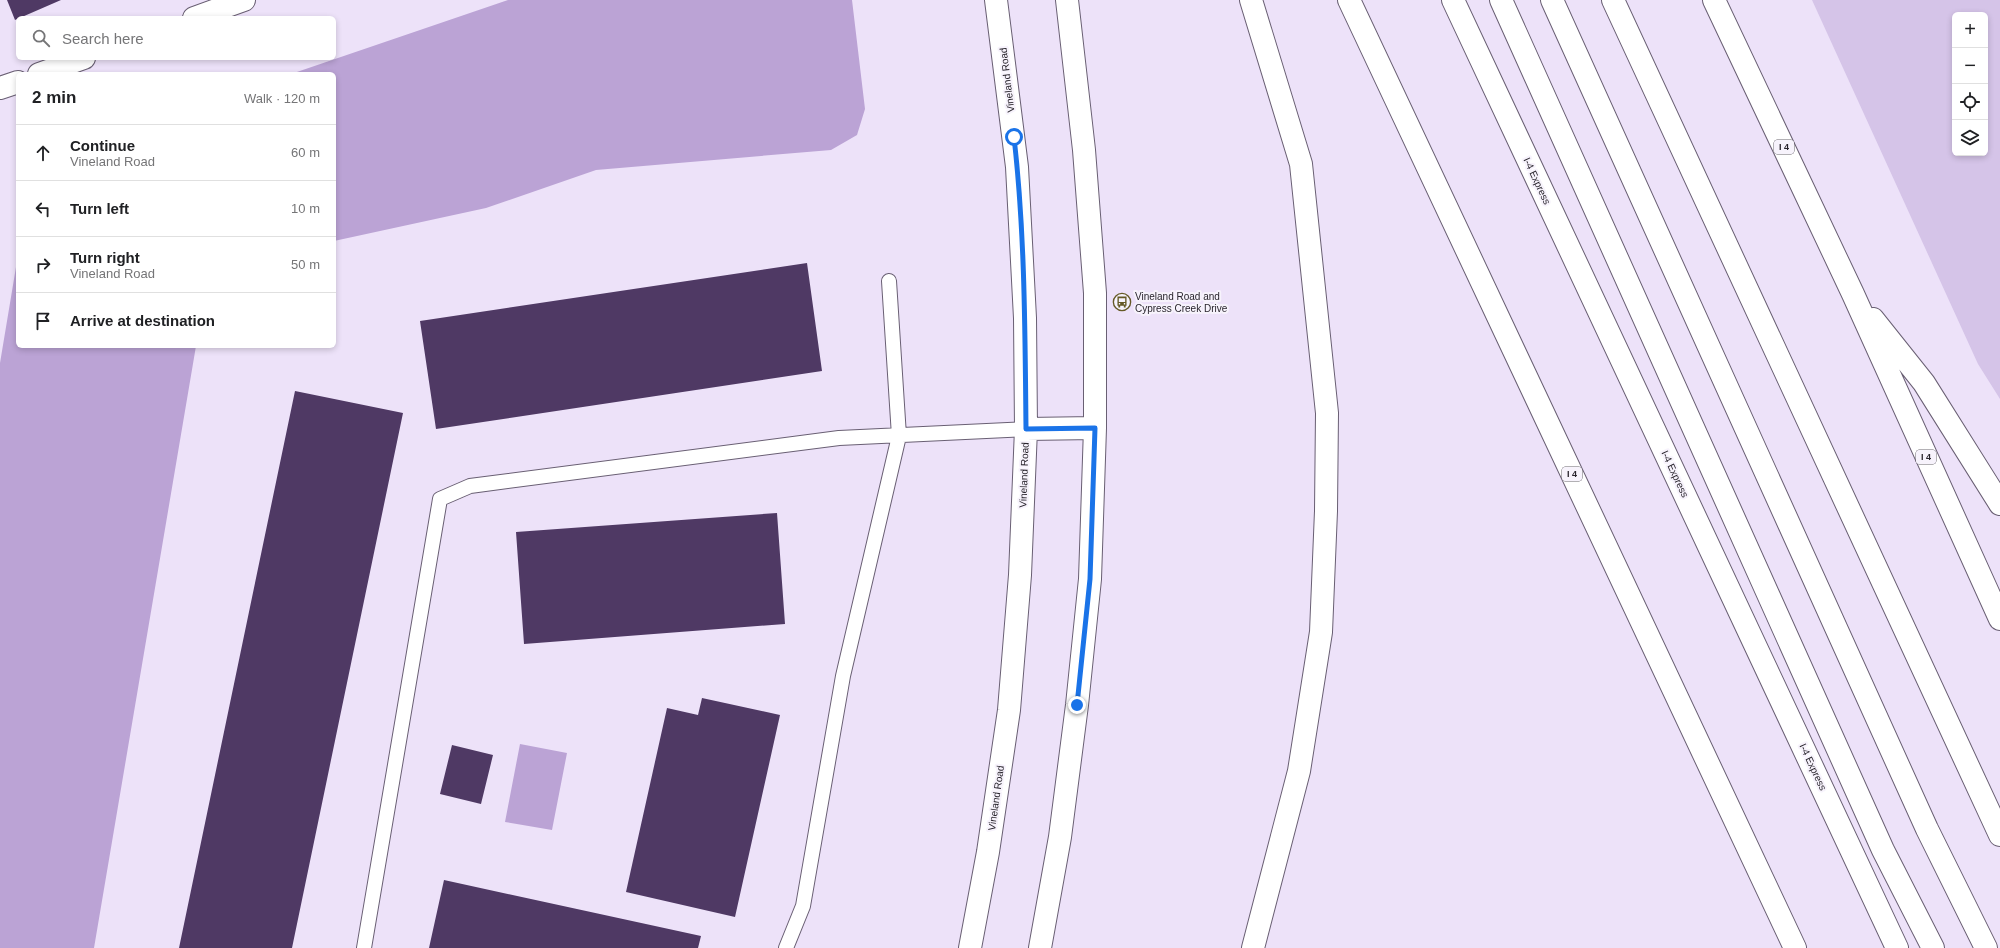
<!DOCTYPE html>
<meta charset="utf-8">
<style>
:root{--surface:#fff;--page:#f6f6f6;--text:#202124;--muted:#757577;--line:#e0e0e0}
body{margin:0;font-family:Arial,sans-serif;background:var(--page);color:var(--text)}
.controls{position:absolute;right:12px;top:12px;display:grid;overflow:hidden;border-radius:6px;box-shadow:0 2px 6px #0003}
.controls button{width:36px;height:36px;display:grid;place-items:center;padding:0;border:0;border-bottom:1px solid var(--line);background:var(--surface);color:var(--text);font:20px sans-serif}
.stop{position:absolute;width:12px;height:12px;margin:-9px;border:3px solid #1a73e8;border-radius:50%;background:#fff}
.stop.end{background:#1a73e8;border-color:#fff;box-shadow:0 1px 4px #0008}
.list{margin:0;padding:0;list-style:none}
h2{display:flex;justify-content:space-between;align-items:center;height:52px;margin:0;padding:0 16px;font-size:17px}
h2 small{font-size:13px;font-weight:400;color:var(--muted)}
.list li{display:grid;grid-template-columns:26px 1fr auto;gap:12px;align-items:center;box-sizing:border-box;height:56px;padding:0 16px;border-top:1px solid var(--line)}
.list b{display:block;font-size:15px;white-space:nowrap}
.list p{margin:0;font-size:13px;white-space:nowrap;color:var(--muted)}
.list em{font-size:13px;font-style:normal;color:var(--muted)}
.icon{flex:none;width:22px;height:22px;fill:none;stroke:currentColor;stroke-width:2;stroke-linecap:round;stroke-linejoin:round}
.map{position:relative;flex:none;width:2000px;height:948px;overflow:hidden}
.search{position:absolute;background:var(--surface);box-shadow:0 2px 6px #0003;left:16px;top:16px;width:320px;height:44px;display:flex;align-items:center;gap:10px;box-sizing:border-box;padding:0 14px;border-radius:6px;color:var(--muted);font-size:15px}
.panel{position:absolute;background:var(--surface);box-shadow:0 2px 6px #0003;left:16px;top:72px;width:320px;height:276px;border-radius:6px}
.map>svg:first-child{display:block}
.green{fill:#d5c4e8;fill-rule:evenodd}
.water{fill:#bba3d5}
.building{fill:#4f3964}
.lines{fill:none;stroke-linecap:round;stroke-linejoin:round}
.lane-casing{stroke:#695f73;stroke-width:16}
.street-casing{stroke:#695f73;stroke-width:24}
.secondary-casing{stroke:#695f73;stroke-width:24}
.highway-casing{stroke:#695f73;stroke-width:24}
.lane{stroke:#fff;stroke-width:14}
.street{stroke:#fff;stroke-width:22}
.secondary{stroke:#fff;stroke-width:22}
.highway{stroke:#fff;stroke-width:22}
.route{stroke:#1a73e8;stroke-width:5}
.labels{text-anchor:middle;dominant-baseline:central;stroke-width:4;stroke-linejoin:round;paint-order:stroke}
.shield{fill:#f7f3fc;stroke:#67636b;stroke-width:1}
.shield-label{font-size:9px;font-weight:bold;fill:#29252d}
.street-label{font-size:10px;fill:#29252d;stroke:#f7f3fc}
.poi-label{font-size:10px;fill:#29252d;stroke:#f7f3fc;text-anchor:start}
</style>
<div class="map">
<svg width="2000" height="948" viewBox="0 0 2000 948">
<rect width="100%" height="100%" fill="#ede2f9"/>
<path class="green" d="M1812 0H2000V399L1978 364ZM1955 15H1985V153H1955Z"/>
<path class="water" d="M508 0H852L865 109 857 135 831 150 596 170 486 208 334 241V74H291Z
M18 255V346H196L94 948H0V363Z
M520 744 567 753 552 830 505 822Z"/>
<path class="building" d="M7 0H61L15 20Z
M807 263 822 371 436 429 420 321Z
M295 391 403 413 292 948H179Z
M777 513 785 624 524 644 516 532Z
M702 698 780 715 735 917 626 892 667 708 698 715Z
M452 745 493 755 481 804 440 794Z
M444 880 701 936 698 948H429Z"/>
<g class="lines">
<defs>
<path id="lane" d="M364 948 440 499 470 486 839 438 1026 429
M786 948 803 906 843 676 899 436 889 281"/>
<path id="street" d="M194 18 244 0
M39 74 84 58
M0 88 18 82"/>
<path id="secondary" d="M1026 429 1095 428
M970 948 988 852 1009 710 1020 575 1026 429 1025 318 1017 167 996 0
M1040 948 1060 837 1077 705 1090 579 1095 428V293L1084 150 1067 0"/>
<path id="highway" d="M1251 0 1301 164 1327 413 1326 511 1321 632 1299 771 1253 948
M1349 0 1795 948
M1453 0 1897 948
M1501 0 1883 850 1933 948
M1552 0 1927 829 1986 948
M1613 0 2000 835
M1714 0 1853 294 2000 619
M1873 319 1924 383 2000 504"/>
</defs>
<use href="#lane" class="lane-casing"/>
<use href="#street" class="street-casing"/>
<use href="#secondary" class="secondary-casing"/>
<use href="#highway" class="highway-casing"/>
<use href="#lane" class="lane"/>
<use href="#street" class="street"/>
<use href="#secondary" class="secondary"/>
<use href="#highway" class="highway"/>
</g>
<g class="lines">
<path class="route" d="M1014 137C1025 234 1025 332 1026 429L1095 428 1090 579 1077 705"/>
</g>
<defs>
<symbol id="bus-ring" viewBox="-11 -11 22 22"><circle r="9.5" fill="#f7f3fc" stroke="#655926" stroke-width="1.5"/><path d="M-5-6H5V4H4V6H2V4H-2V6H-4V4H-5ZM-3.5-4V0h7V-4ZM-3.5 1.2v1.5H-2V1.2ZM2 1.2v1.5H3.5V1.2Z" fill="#655926"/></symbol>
</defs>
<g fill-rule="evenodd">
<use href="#bus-ring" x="1112" y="292" width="20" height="20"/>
</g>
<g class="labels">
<g class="shield">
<rect x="1774" y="140" width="20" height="14" rx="3"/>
<rect x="1916" y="450" width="20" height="14" rx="3"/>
<rect x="1562" y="467" width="20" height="14" rx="3"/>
</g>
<g class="shield-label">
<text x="1784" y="147">I 4</text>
<text x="1926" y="457">I 4</text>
<text x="1572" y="474">I 4</text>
</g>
<g class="street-label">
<text transform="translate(1007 80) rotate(-97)">Vineland Road</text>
<text transform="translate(1537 181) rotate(65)">I-4 Express</text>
<text transform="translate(1675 474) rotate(65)">I-4 Express</text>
<text transform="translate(1024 475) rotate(-88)">Vineland Road</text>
<text transform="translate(1813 767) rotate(65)">I-4 Express</text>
<text transform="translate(996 798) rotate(-82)">Vineland Road</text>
</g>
<g class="poi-label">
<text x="1135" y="296">Vineland Road and<tspan x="1135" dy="12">Cypress Creek Drive</tspan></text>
</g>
</g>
</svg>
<div class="controls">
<button>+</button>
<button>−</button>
<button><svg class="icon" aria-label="locate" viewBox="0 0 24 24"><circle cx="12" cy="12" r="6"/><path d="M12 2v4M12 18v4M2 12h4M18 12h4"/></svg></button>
<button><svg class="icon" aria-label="layers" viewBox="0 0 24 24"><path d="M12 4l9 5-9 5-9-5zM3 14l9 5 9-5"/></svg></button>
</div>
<div class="stop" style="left:1014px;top:137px"></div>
<div class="stop end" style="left:1077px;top:705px"></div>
<div class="search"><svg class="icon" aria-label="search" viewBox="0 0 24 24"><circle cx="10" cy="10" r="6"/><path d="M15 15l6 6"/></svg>Search here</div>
<section class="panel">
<h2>2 min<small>Walk · 120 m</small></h2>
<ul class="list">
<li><svg class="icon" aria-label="ahead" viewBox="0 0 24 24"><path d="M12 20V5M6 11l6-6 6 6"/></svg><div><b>Continue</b><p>Vineland Road</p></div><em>60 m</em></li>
<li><svg class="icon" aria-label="left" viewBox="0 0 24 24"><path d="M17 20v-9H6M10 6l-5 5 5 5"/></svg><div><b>Turn left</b></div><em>10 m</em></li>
<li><svg class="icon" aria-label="right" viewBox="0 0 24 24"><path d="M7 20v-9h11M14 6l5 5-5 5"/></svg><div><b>Turn right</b><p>Vineland Road</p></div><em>50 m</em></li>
<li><svg class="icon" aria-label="arrive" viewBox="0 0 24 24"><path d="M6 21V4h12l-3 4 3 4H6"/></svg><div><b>Arrive at destination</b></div></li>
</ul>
</section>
</div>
